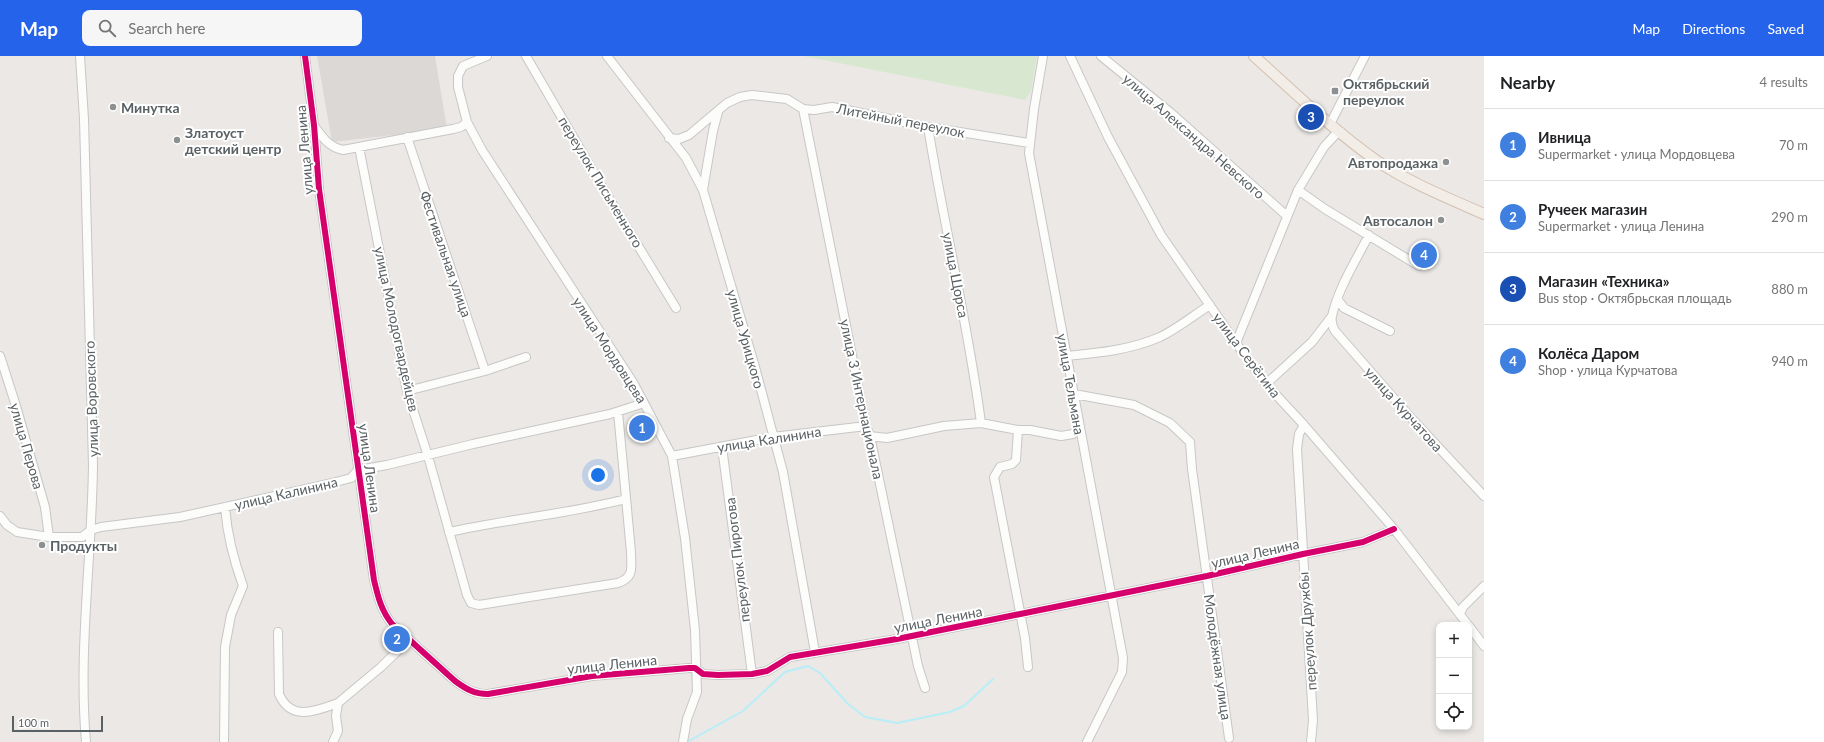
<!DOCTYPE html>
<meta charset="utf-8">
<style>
:root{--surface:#fff;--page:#f6f6f6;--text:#202124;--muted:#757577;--line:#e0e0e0;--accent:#2563eb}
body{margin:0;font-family:Lato,sans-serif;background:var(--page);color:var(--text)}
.controls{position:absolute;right:12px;bottom:12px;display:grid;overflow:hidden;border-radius:8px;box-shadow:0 2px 6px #0003}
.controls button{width:36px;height:36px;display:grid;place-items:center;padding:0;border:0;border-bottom:1px solid var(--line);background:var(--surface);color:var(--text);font:20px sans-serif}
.scale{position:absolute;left:12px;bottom:10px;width:91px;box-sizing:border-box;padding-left:4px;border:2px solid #5a6164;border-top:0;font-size:11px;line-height:14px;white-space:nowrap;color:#5a6164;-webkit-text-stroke:3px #fff;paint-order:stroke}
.you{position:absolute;left:598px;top:419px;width:14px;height:14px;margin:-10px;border:3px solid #fff;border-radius:50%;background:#1a73e8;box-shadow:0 0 0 6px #1a73e833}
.badge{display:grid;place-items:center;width:26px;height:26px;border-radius:50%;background:var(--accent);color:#fff;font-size:13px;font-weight:700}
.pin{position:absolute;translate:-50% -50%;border:2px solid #fff;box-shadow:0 1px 4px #0006}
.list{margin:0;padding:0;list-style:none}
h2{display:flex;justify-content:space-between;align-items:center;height:52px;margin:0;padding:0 16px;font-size:17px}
h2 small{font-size:13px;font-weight:400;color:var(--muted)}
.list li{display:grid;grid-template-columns:26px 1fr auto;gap:12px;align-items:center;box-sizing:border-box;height:72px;padding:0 16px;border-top:1px solid var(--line)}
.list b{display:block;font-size:15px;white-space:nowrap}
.list p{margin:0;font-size:13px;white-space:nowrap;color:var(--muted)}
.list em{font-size:13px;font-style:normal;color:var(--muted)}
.icon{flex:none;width:22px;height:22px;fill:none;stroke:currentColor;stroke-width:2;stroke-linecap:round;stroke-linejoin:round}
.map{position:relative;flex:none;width:1484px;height:686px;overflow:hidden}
header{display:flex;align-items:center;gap:24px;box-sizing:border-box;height:56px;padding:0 20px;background:var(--accent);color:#fff}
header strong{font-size:19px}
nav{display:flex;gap:22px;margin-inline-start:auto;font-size:14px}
.search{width:280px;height:36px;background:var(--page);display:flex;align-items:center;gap:10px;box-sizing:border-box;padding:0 14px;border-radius:8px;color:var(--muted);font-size:15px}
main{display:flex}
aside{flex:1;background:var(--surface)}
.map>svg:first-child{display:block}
.industrial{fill:#dcd8d6}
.green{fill:#d8e7cf}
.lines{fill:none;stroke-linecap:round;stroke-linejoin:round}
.stream{stroke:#b7eef7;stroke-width:2}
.minor-casing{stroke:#c7c7c7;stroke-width:10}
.major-casing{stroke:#d4c0b1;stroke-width:12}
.minor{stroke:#fcfcfb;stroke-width:8}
.major{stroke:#f2ede7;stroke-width:10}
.cycleway-casing{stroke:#fff;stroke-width:8}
.cycleway{stroke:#d6006c;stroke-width:6}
.poi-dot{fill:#8d9091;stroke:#fff;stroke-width:1.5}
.labels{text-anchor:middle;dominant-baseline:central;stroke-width:4;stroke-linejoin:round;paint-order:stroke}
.poi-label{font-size:14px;font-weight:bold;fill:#5a6164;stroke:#fff;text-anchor:start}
.street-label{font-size:14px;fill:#5a6164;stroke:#fff}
</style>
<header>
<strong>Map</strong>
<div class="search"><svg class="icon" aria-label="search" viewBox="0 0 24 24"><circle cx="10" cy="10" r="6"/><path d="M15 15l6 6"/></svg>Search here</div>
<nav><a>Map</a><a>Directions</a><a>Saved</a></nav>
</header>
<main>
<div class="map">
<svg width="1484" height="686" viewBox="0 0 1484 686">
<rect width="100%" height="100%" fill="#ebe8e5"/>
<path class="industrial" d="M317 0H435L447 73 332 86Z"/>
<path class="green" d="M804 0H1037L1031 35 1025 44Z"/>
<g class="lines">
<path class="stream" d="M687 686 743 655 785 616 808 610 820 617 848 648 865 661 897 667 950 656 964 650 993 623"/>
<defs>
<path id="minor" d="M80 0 84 63 93 409C92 501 78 594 86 686
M305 0 314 69 319 133 374 524C378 541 381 554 392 568L455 625C466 633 474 638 488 638L592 620 689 612H695L703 618 718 619 752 618 767 615 790 601 897 583 1207 520 1303 498 1363 486 1394 473
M487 0 463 10 458 20V31L467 66 482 94 634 328 672 400 685 482 695 574 697 636 687 663 683 686
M526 0 601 129 676 252
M607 0 686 102 703 134 755 311 783 416 815 596
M1043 0 1034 53 1029 97 1123 602 1122 616 1087 686
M1070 0 1108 81 1161 179 1236 287 1266 328 1304 369 1394 473 1468 569
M1101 0 1171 57 1287 160
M803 53 866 370 870 380 918 610 925 632
M1330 68 1365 0
M315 71C323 82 329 91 343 94L453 73 461 71 467 66
M928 71C944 170 968 267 981 367
M407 81 485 315
M669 82 679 83 689 79 727 47 740 41 752 39 787 43 803 53 814 54 832 51 928 71 1029 87
M359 91 407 335 428 400 467 539 471 547 479 549 618 527C635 521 631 511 631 496L618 356
M703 134 713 75 718 56
M1298 134 1325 153 1419 210
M1369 179C1356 204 1338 233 1332 260 1331 265 1332 270 1335 275L1412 363 1484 440
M1338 244 1344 252 1390 275
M1236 287 1298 134 1324 91 1335 79 1341 76
M0 300 16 350 45 451 49 481
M1066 300C1098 297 1130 294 1160 281 1177 273 1194 259 1210 249
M1266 328 1312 286 1332 260
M407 335 485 315 526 301
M1074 338 1134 349 1170 367 1190 386 1192 413 1229 682
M1304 369 1299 378 1297 393 1313 664 1311 686
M1018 374 1016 404 1012 408 1000 411 994 421 1025 582 1028 611
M870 380 887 382 944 370 981 367 1018 374H1030L1061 380 1073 378 1079 372
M722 391 752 618
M672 400 773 381 866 370
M0 460 7 469 17 476 49 481H82L91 474 101 471 180 461 328 428 351 422 358 414 387 409 473 388 610 358 644 347
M449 476C508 463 568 458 626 443
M1460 558 1463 551 1484 530
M1469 570 1484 590
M278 576 279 638C291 666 316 655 338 647
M224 686 225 591 231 559 243 530C234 505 227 478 225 451
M333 686 338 675 336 660 338 647 381 611 409 584"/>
<path id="major" d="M1254 0C1294 36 1333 74 1377 105 1410 127 1448 142 1484 158"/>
</defs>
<use href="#minor" class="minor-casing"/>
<use href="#major" class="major-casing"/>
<use href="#minor" class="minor"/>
<use href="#major" class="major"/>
<defs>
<path id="cycleway" d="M305 0 314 69 319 133 374 524C378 541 381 554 392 568L455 625C466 633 474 638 488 638L592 620 689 612H695L703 618 718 619 752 618 767 615 790 601 897 583 1207 520 1303 498 1363 486 1394 473"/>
</defs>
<use href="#cycleway" class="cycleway-casing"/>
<use href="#cycleway" class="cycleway"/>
</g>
<g class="poi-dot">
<rect x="1331" y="31" width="8" height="8" rx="2"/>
<circle cx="113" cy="51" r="4"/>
<circle cx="177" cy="84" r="4"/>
<circle cx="1446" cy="106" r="4"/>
<circle cx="1441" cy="164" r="4"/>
<circle cx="42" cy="489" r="4"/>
</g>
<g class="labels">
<g class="poi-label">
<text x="1343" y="27">Октябрьский<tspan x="1343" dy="16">переулок</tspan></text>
<text x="121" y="51">Минутка</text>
<text x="185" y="76">Златоуст<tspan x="185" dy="16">детский центр</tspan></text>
<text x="1438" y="106" text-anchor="end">Автопродажа</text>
<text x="1433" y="164" text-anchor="end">Автосалон</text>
<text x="50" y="489">Продукты</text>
</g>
<g class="street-label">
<text transform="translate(901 64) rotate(11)">Литейный переулок</text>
<text transform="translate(1194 80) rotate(41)">улица Александра Невского</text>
<text transform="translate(304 94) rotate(-95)">улица Ленина</text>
<text transform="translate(601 126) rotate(59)">переулок Письменного</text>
<text transform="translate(446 198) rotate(71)">Фестивальная улица</text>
<text transform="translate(956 219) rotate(79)">улица Щорса</text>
<text transform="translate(397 273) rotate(78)">улица Молодогвардейцев</text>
<text transform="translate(746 283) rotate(74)">улица Урицкого</text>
<text transform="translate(610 294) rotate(57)">улица Мордовцева</text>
<text transform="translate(1247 299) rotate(53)">улица Серёгина</text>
<text transform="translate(1071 328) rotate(80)">улица Тельмана</text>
<text transform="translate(91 343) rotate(-92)">улица Воровского</text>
<text transform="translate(862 343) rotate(78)">улица 3 Интернационала</text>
<text transform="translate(1404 353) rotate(48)">улица Курчатова</text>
<text transform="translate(769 383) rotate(-9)">улица Калинина</text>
<text transform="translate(27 390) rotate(74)">улица Перова</text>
<text transform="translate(370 412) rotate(82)">улица Ленина</text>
<text transform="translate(286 437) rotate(-13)">улица Калинина</text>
<text transform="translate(1255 497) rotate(-13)">улица Ленина</text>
<text transform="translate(737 504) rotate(-97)">переулок Пирогова</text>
<text transform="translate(938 563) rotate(-11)">улица Ленина</text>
<text transform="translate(1307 575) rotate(-94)">переулок Дружбы</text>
<text transform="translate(1218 601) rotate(82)">Молодёжная улица</text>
<text transform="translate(612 608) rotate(-6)">улица Ленина</text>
</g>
</g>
</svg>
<div class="controls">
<button>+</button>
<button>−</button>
<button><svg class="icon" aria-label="locate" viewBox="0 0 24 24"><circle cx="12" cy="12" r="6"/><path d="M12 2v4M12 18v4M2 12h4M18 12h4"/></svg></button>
</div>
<div class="scale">100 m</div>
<div class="you"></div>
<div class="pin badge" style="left:642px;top:372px;background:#3f7fe0">1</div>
<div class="pin badge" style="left:397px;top:583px;background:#3f7fe0">2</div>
<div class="pin badge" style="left:1311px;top:61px;background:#1a4fb4">3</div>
<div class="pin badge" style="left:1424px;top:199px;background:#3f7fe0">4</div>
</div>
<aside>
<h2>Nearby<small>4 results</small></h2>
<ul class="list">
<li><span class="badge" style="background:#3f7fe0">1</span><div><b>Ивница</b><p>Supermarket · улица Мордовцева</p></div><em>70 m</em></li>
<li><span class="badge" style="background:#3f7fe0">2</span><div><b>Ручеек магазин</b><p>Supermarket · улица Ленина</p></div><em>290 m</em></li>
<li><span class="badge" style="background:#1a4fb4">3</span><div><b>Магазин «Техника»</b><p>Bus stop · Октябрьская площадь</p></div><em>880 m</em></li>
<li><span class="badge" style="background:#3f7fe0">4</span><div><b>Колёса Даром</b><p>Shop · улица Курчатова</p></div><em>940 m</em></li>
</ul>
</aside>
</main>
